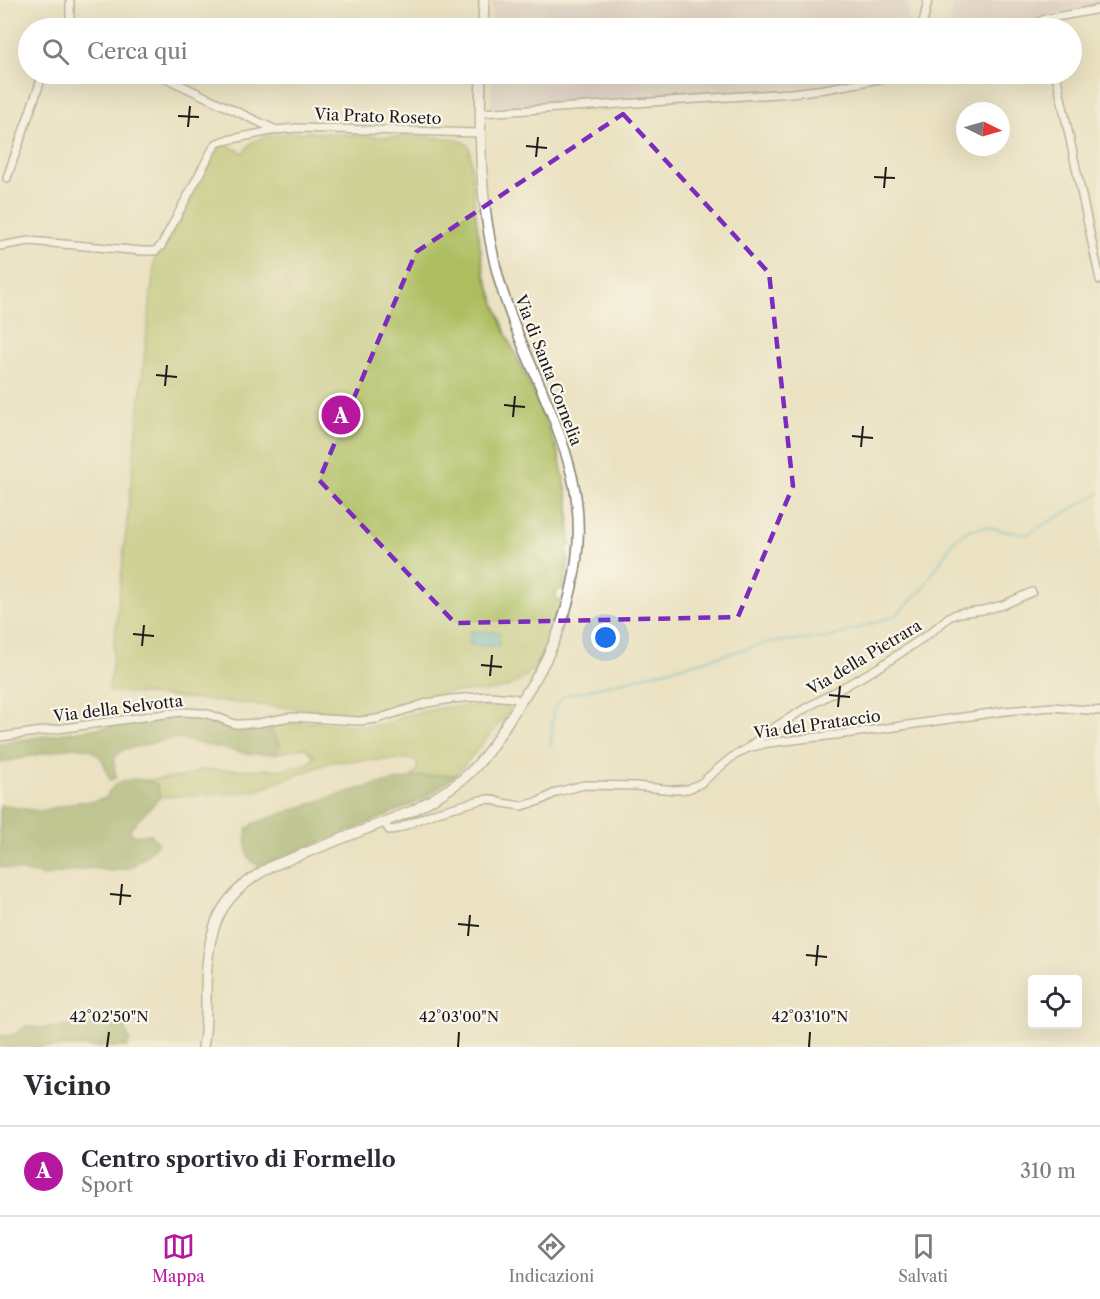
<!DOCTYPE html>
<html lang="it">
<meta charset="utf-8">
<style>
:root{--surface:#fff;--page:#f7f7f7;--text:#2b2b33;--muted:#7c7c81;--line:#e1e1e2;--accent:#b5179e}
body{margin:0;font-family:"Libre Caslon Text",serif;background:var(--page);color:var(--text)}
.controls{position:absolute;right:18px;bottom:18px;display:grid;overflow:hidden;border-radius:6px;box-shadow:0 6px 24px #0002}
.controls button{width:54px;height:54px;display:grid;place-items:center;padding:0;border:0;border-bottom:2px solid var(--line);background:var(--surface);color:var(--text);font:30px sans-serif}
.compass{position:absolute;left:956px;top:102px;width:54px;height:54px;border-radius:50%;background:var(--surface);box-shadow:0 6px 24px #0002;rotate:95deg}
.you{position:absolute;left:606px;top:638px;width:21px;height:21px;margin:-15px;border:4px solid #fff;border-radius:50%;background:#1a73e8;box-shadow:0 0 0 9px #1a73e833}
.badge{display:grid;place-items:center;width:39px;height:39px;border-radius:50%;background:var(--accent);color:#fff;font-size:20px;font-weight:700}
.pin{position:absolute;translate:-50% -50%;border:3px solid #fff;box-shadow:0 2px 6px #0006}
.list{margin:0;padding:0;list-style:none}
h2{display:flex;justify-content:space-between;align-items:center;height:78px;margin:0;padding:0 24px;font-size:26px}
h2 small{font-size:20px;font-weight:400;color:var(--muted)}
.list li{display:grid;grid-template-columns:39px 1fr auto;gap:18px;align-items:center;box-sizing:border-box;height:90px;padding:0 24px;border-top:2px solid var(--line)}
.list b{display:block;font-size:22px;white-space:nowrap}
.list p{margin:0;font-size:20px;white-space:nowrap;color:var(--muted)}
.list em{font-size:20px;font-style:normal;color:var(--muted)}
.icon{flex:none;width:33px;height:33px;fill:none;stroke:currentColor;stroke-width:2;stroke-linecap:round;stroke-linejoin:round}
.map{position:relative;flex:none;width:1100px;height:1047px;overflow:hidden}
.search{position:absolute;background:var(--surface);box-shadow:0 6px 24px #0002;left:18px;right:18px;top:18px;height:66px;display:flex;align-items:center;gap:15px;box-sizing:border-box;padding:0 21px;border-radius:33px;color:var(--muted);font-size:22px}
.sheet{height:168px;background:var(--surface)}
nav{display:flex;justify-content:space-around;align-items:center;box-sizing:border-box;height:84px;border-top:2px solid var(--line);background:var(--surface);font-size:16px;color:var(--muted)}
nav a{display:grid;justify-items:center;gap:3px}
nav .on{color:var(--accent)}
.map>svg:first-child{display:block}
.industrial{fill:#d2bdc7}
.green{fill:#adbd60;stroke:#646c3e;stroke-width:1.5}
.forest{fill:#8aa456;stroke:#536039;stroke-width:1.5}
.water{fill:#49b5c6;stroke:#326871;stroke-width:1.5}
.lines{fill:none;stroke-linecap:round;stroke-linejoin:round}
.stream{stroke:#49b5c6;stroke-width:2}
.street-casing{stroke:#847f6f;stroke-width:10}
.secondary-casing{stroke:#847f6f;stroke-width:12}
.street{stroke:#fff;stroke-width:7}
.secondary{stroke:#fff;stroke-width:9}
.marked{fill:none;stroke:#7b2cbf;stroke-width:4.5;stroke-dasharray:12 8;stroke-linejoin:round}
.ticks{fill:none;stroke:#1c1c1c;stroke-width:2}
.labels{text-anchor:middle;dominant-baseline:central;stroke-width:4.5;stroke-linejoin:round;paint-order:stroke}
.street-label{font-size:16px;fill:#1c1c1c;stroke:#fbf7ec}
.ticks-label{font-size:15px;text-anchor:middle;fill:#1c1c1c;stroke:#fbf7ec;stroke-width:4.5;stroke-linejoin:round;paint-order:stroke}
</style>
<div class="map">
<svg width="1100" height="1047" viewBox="0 0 1100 1047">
<rect width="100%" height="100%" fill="#fbf7ec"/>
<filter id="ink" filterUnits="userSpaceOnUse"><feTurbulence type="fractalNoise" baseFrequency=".0167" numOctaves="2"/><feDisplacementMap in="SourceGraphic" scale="12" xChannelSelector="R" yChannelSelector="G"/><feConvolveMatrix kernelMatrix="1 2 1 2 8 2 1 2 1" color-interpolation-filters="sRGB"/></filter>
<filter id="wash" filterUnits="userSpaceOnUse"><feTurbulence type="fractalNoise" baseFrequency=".008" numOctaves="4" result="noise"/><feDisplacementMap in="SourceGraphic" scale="24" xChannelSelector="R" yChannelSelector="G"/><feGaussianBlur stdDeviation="1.35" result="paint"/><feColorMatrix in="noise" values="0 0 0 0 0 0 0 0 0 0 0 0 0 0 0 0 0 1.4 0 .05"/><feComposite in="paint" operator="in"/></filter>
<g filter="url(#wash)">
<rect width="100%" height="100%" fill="#ebe2c2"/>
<path class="industrial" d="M492 0H909L907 28H492Z
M953 0H1100V6L1049 15 1019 28H949Z
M492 74H896L804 89 491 107Z"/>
<path class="green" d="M308 132 386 137 417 136 458 139 468 145 470 150 475 210 484 272 506 334 538 402 558 452 569 503 570 545 567 547V558H569L564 588 556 591V599L563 604C556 622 541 661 528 674 521 681 510 687 500 689 480 693 458 690 437 694 418 698 402 707 384 712 375 714 366 714 357 714L109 691 155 256 161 255 221 144H225L244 153C245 151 248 146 249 145 261 133 293 133 308 132Z
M506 705 510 711 456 775 411 777 417 771V762L409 759 331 762 256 791 207 795 160 797 157 785 146 780 183 777 200 770 286 769 309 763 314 756 305 747 274 754 280 745 268 727 286 723 312 722 365 726 387 724 408 714 448 707Z"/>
<path class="forest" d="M178 716C201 719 228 731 249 730 256 730 262 728 268 727L280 745 274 754H249L175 738 122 750 114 758 115 772 117 777 110 780 102 759 90 749 72 747 0 763V743Z
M437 775H456L424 799 360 827 259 866C242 858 247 844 247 829L255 823C316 802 372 780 437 775Z
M135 779 146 780 157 785 160 797 129 830 134 836 151 834 158 843 144 858 129 868 112 871 91 868 45 876 0 867V805L39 811 79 802 94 801 106 798C114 782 117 782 135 779Z
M94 1024 124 1027 130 1041 127 1047H0V1036L13 1035 26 1026 42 1028Z"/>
<path class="water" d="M470 631 499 632V647L470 645Z"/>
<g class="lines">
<path class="stream" d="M551 747 553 710 564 696 695 663 770 642 828 638 895 616 923 589 953 541 970 529 989 527 1009 532 1027 534 1100 493"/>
</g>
</g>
<g filter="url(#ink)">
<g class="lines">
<defs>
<path id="street" d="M1045 19 1047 28
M70 28V0
M922 28 928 0
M1025 28 1045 19 1100 9
M157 74 276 130
M1056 74 1100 280
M480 113 792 93 825 89 907 74
M7 178 43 74
M0 246 29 241 142 251H155L161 246 212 150 217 143 223 141 276 130 296 128 479 133
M0 737 165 714 182 712 202 713 211 715 235 724H241L258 723 290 717 359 721 377 719 427 703 452 699 489 696 514 698 521 702
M750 746 770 730 806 708 881 666 930 633 949 617 959 613 983 610 1003 605 1032 592
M384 822 389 830 397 829 437 812 481 800 491 799 502 803 522 806 540 801 557 792 584 785 636 786 674 790 688 789 701 783 732 757 748 748 768 743 860 732 1005 711 1052 707 1100 711"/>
<path id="secondary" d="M483 28 484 0
M203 1047C207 1027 206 1007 206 987 207 928 218 895 272 866L412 811C430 801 450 790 465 777 485 760 498 737 512 715 522 700 532 685 541 669 572 611 588 542 572 476 555 405 515 342 497 272 480 205 479 142 481 74"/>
</defs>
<use href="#street" class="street-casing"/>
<use href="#secondary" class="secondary-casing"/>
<use href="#street" class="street"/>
<use href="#secondary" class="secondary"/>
</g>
</g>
<path d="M0 0H1100V1047H0ZM623 114 769 273 793 486 738 617 455 623 319 480 416 252Z" fill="#ebe2c2" fill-opacity=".55" fill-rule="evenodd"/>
<path class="marked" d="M623 114 769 273 793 486 738 617 455 623 319 480 416 252Z"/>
<path class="ticks" d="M178 116 199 117M188 127 190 106M526 146 547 148M536 157 538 137M874 177 895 178M884 188 886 167M156 375 177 377M165 386 167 365M504 405 525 407M513 417 515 396M852 436 873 438M861 447 863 426M133 634 154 636M142 646 144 625M481 665 502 667M490 676 492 655M829 695 850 697M838 707 840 686M110 894 131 896M120 905 122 884M458 924 479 926M468 936 470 915M806 955 827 957M816 966 818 945M107 1047 109 1032M458 1047 459 1032M809 1047 810 1032"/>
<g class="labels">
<g class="street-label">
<text transform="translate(378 116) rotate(2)">Via Prato Roseto</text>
<text transform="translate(549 370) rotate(69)">Via di Santa Cornelia</text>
<text transform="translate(864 657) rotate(-31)">Via della Pietrara</text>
<text transform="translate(118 708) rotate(-7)">Via della Selvotta</text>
<text transform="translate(817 724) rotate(-8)">Via del Prataccio</text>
</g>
</g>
<g class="ticks-label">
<text x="109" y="1022">42°02'50"N</text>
<text x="459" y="1022">42°03'00"N</text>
<text x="810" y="1022">42°03'10"N</text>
</g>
</svg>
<div class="controls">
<button><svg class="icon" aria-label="locate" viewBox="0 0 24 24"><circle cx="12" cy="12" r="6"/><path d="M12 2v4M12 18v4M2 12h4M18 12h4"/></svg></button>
</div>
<svg class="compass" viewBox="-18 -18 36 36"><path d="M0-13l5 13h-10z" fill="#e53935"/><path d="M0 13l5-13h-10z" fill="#7c7c81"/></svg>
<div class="you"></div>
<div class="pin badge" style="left:341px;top:415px">A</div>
<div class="search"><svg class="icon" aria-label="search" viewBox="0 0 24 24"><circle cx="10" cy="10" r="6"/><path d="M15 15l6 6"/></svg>Cerca qui</div>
</div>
<section class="sheet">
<h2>Vicino<small></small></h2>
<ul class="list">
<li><span class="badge">A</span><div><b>Centro sportivo di Formello</b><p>Sport</p></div><em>310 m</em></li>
</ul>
</section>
<nav>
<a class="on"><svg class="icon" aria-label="map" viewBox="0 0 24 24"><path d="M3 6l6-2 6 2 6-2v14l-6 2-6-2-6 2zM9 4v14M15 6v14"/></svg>Mappa</a>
<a><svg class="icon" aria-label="directions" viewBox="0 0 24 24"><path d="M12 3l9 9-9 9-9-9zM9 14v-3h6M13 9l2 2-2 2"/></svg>Indicazioni</a>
<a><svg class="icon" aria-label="saved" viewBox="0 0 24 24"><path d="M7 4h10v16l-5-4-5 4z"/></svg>Salvati</a>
</nav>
